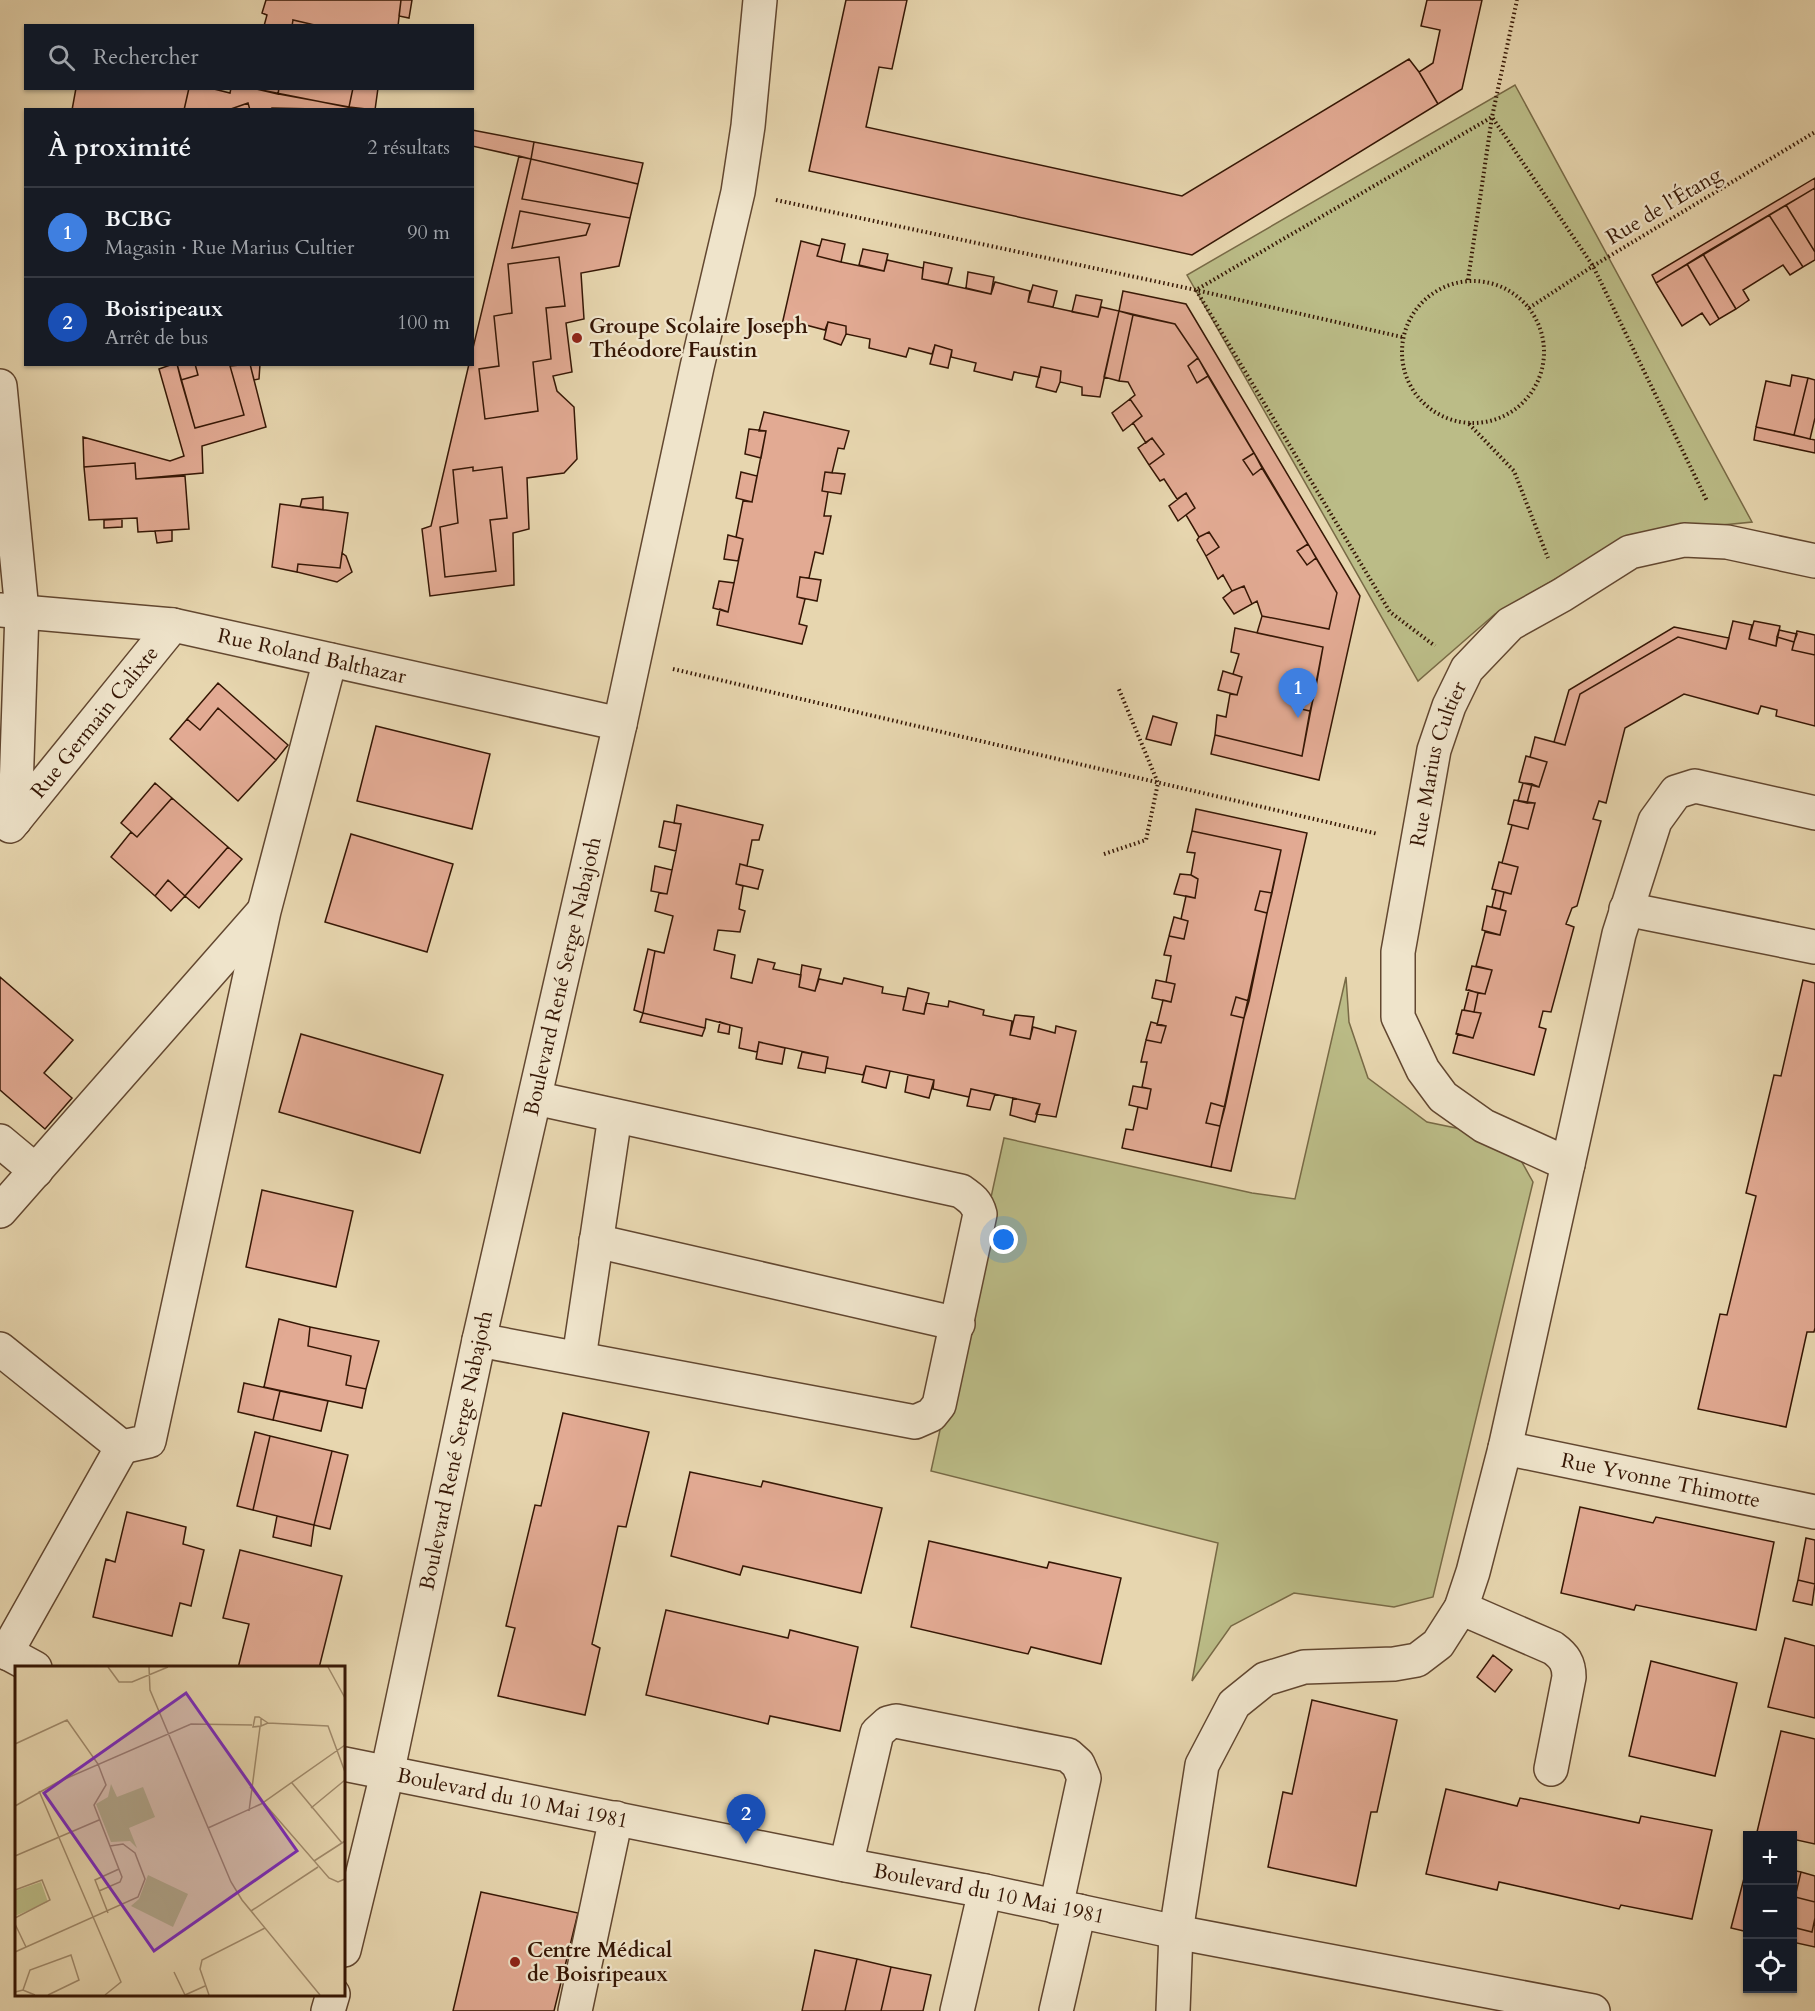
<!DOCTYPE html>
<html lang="fr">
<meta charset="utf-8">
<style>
:root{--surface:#171b24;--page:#20242c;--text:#f1f3f6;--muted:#9ea1a6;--line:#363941;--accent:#c59692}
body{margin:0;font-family:Cardo,serif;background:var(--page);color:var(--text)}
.controls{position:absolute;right:18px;bottom:18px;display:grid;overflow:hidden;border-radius:0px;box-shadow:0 2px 4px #0004}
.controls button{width:54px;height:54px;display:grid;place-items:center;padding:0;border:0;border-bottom:2px solid var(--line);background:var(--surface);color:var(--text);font:30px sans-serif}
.you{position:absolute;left:1004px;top:1240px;width:21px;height:21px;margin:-15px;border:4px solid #fff;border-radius:50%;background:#1a73e8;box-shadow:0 0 0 9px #1a73e833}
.badge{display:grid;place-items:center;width:39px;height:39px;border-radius:50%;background:var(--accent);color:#fff;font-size:20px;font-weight:700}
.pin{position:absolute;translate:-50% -50px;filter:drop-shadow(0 2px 3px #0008)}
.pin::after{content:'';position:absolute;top:32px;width:21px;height:18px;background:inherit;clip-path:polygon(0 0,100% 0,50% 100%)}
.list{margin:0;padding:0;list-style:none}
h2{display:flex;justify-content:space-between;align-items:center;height:78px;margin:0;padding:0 24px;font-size:26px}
h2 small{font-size:20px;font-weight:400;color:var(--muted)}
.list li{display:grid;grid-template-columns:39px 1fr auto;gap:18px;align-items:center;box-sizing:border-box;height:90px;padding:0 24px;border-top:2px solid var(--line)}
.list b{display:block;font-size:22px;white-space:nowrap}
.list p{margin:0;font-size:20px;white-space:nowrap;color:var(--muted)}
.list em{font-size:20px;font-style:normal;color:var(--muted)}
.icon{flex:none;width:33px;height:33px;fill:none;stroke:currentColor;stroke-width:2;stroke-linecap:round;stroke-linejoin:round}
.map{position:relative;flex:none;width:1815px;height:2011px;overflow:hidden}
.search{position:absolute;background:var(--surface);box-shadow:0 2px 4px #0004;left:24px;top:24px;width:450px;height:66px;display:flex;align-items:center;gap:15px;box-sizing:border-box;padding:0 21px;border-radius:0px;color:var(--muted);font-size:22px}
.panel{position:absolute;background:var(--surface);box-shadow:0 2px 4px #0004;left:24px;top:108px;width:450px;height:258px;border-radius:0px}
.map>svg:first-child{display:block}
.green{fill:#bbbc87;stroke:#786a46;stroke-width:1.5}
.building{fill:#e2aa93;stroke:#361705;stroke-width:1.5;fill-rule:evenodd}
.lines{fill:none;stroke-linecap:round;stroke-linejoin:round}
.minor-casing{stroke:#624730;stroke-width:36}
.path{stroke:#361705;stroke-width:4;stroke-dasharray:1.5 3;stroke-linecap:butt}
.minor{stroke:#efe4cb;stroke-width:33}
.poi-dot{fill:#8f2418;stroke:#efe4cb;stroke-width:2}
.labels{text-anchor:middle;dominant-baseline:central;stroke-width:4.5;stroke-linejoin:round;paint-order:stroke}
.street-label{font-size:21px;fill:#361705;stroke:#efe4cb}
.poi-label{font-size:21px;font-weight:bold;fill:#361705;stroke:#efe4cb;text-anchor:start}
.inset-road{fill:none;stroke:#a08a6b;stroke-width:1.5}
.view{fill:#7b2cbf;fill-opacity:0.15;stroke:#7b2cbf;stroke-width:3}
.inset-edge{fill:none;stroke:#361705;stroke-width:3}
</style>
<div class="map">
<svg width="1815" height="2011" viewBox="0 0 1815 2011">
<rect width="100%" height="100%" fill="#e7d6af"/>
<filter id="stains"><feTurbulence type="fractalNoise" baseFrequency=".00333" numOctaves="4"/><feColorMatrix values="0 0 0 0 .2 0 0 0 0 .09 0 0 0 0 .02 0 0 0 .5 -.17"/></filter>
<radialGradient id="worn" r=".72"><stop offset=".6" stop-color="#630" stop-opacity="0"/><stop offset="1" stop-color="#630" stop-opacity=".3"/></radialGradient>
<path class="green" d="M1515 85 1752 522 1633 534 1495 614 1418 681 1187 275Z
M1346 977 1349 1022 1368 1078 1427 1122 1509 1139 1533 1182 1433 1597 1394 1607 1294 1593 1231 1626 1192 1681 1218 1543 931 1471 1004 1138 1252 1193 1295 1199Z"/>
<path class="building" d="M266 0H401L398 26H319L293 20 292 26H264L267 15 262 13Z
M401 0H412L409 18 399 16Z
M846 0H907L892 69 879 67 866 127 1182 196 1409 59 1419 72 1438 104 1192 255 809 171Z
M1427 0H1482L1462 89 1438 104 1419 72 1433 63 1440 30 1421 26Z
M293 20 311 24V26H292Z
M76 88H189L184 110H72Z
M189 88H210L230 93 231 88H251L362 110 272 108V110H250L248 103 228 110H184Z
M252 88H279L278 94Z
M279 88H353L349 107 278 94Z
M353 88H378L375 110 349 107Z
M248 103 250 110H228Z
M472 130 534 142 531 159 472 146Z
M534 142 643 163 638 184 531 159Z
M519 156 531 159 522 199 630 218 619 266 581 273 584 319 566 323 572 372 553 376 557 391 574 407 577 459 564 473 527 478 529 529 513 533 514 585 430 596 422 529 431 526 469 364H472V352ZM520 211 590 224 586 235 512 248ZM559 257 565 306 546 308 551 359 533 362 538 411 485 419 479 369 499 366 494 316 512 313 508 264ZM473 467V471L502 467 507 518 490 520 496 571 445 577 440 527 458 523 453 470Z
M531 159 638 184 630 218 522 199Z
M1815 178V188L1656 283 1652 275Z
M1815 188V252L1786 205Z
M1786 205 1815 252V260L1803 267 1769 215Z
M520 211 590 224 586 235 512 248Z
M1769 215 1803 267 1790 275 1783 265 1743 290 1749 300 1736 309 1703 254Z
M822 239 845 244 841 262 817 256Z
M801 241 820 246 817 256 841 262 884 271 887 260 923 268 922 279 991 294 995 282 1030 291 1028 302 1098 317 1101 307 1119 311 1100 397 1082 395V387L1060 382 1061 371 1041 367 1039 377 1014 372 1012 380 974 371 976 363 951 357 952 350 935 345 932 354 909 348 906 357 869 348 870 339 846 334V326L828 322 825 330 802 324 799 334 781 329Z
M863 249 888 254 884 271 859 265Z
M1703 254 1736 309 1719 319 1687 264Z
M559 257 565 306 546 308 551 359 533 362 538 411 485 419 479 369 499 366 494 316 512 313 508 264Z
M924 262 952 268 948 284 922 279Z
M1687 264 1719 319 1710 325 1702 313 1682 326 1656 283Z
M968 272 994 277 991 294 966 288Z
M1033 285 1057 291 1053 307 1028 302Z
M1123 291 1186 304 1360 596 1319 780 1211 754 1215 735 1302 756 1323 647 1257 633 1262 616 1329 629 1337 593 1198 358 1175 324 1119 311Z
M1076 295 1102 300 1098 317 1072 312Z
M1119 311 1133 315 1119 381 1104 377Z
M1133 315 1175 324 1198 358 1188 366 1197 383 1208 376 1254 453 1243 460 1253 475 1262 468 1308 544 1297 551 1307 565 1316 558 1337 593 1329 629 1262 616 1257 601 1252 604 1244 586 1232 591 1223 575 1218 579 1206 556 1219 547 1209 532 1199 537 1186 515 1195 508 1186 493 1177 499 1164 479 1160 481 1149 465 1164 454 1152 438 1146 443 1133 423 1142 416 1130 399 1135 395 1128 382 1119 381Z
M828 322 846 326V334L841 345 824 339Z
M935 345 952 350 948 368 930 364Z
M1198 358 1208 376 1197 383 1188 366Z
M173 364H177L195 428 244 415 230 366 250 364 266 427 202 446 203 473 136 479 135 463 84 467 83 437 170 461 184 456 159 369Z
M177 364H195L198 375 181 380Z
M195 364H236L230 366 244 415 195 428 181 380 198 375Z
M250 364H260L259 379 254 380Z
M1041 367 1061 371 1060 382 1056 392 1036 387Z
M1792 375 1808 378 1794 435 1756 427 1766 381 1790 386Z
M1808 378 1815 380V418L1810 439 1794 435Z
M1130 399 1142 416 1123 431 1112 413Z
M764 412 849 431 844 449 838 448 832 473 825 472 822 491 828 492 824 516H831L823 554 815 552 809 578 800 577 797 597 805 599 799 624 807 626 802 644 717 625 720 609 728 612 734 583 743 539 736 537 743 501 752 502 766 431H759Z
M1756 427 1815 440V453L1754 440Z
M749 429 766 431 761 458 745 454Z
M1152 438 1164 454 1149 465 1138 448Z
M1254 453 1262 468 1253 475 1243 460Z
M135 463 136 479 185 476 189 529 138 532 137 518 89 520 84 467Z
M473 467V471L502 467 507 518 490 520 496 571 445 577 440 527 458 523 453 470Z
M741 472 757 476 752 502 736 498Z
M825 472 845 474 841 494 822 491Z
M1186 493 1195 508 1178 521 1169 506Z
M323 497V510L300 507 302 499Z
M280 504 348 513 340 568 298 564 297 572 272 567Z
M122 519V527L104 528V520Z
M172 530V541L157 543 155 531Z
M1209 532 1219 547 1206 556 1197 540 1199 537Z
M728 535 743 539 738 561 724 559Z
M1308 544 1316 558 1307 565 1297 551Z
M342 553 346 556 352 572 337 582 297 572 298 564 340 568Z
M800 577 821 580 817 601 797 597Z
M719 581 734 583 728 612 713 608Z
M1244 586 1252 604 1234 614 1223 598 1232 591Z
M1733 621 1752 625 1749 639 1776 646 1777 637 1794 642 1792 650 1815 655V726L1776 716 1777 710 1761 706 1758 714 1684 694 1625 728 1606 803 1599 801 1593 819 1601 821 1577 906 1572 908 1566 924 1574 927 1551 1012 1543 1011 1539 1027 1546 1029 1534 1075 1453 1053 1458 1034 1473 1038 1481 1013 1474 1012 1478 993 1485 994 1492 970 1476 966 1485 932 1500 935 1506 911 1500 909 1504 892 1511 894 1518 867 1502 863 1512 825 1528 829 1535 803H1527L1532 784 1539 787 1547 762 1530 757 1535 737 1565 745 1580 694 1678 637 1726 649Z
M1754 621 1780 626 1776 646 1749 639Z
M1674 627 1729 638 1726 649 1678 637 1580 694 1565 745 1554 742 1569 690Z
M1235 628 1323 647 1315 692 1306 690 1301 709 1310 711 1302 756 1215 735 1217 715 1226 717 1230 694 1237 695 1242 677 1233 674 1239 654 1231 652Z
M1779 630 1797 634 1794 642 1777 637Z
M1797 631 1815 635V655L1792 650Z
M1223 671 1242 677 1237 695 1218 690Z
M218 683 288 745 276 760 218 708 200 730 187 719Z
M1306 690 1315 692 1310 711 1301 709Z
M218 708 276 760 238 801 170 739 187 719 200 730Z
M1153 716 1177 723 1171 745 1146 739Z
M376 726 490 754 472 829 357 801Z
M1526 756 1547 762 1539 787 1519 782Z
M155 783 172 798 137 837 121 823Z
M1523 783 1532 784 1527 803 1518 801Z
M172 798 228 847 185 896 168 880 155 896 111 857 131 832 137 837Z
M1514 800 1535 803 1528 829 1508 824Z
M677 805 763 825 759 840H752L747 866 740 864 736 884 743 886 739 909 745 911 740 932 718 930 714 950 735 955 731 978 752 983 758 959 775 963 773 969 801 975 799 987 815 991 819 979 842 984 844 978 883 987 882 993 906 997 903 1010 924 1014 926 1003 948 1007 949 1001 984 1010 983 1015 1012 1021 1010 1035 1030 1039 1033 1027 1055 1033 1056 1026 1076 1031 1056 1117 1036 1114 1040 1104 971 1089 969 1097 933 1089 934 1080 866 1066 863 1075 826 1068 828 1057 759 1042 757 1052 739 1048 742 1028 706 1019 705 1028 643 1013 655 951 664 953 673 916 655 911 659 893 667 894 676 851 681 824 674 823Z
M1196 809 1307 833 1231 1171 1211 1167 1281 850 1192 831Z
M664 821 681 824 676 851 659 847Z
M1192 831 1281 850 1272 893 1260 891 1255 910 1267 913 1249 1001 1236 997 1231 1015 1244 1018 1225 1107 1211 1103 1206 1123 1220 1126 1211 1167 1122 1148 1126 1129 1133 1130 1138 1107 1147 1109 1151 1089 1142 1087 1147 1062H1141L1146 1040 1161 1043 1166 1026 1157 1025 1163 1000 1171 1002 1175 984 1166 982 1171 956 1164 955 1169 936 1184 939 1188 921 1181 919 1186 896 1195 898 1198 879 1191 875 1195 853 1187 852Z
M351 834 453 864 427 952 325 922Z
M228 847 242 859 199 908 185 896Z
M1499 862 1518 867 1511 894 1492 889Z
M740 864 763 870 758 889 736 884Z
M655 866 672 870 667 894 651 891Z
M1180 874 1191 875 1198 879 1195 898 1174 894Z
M168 880 185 896 171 911 155 896Z
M1496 890 1504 892 1500 909 1492 907Z
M1260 891 1272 893 1267 913 1255 910Z
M1487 906 1506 911 1500 935 1482 930Z
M1174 917 1188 921 1184 939 1169 936Z
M648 949 655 951 643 1013 634 1010Z
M802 965 821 969 815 991 799 987Z
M1472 966 1492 970 1485 994 1466 990Z
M0 977 73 1040 44 1073 72 1098 45 1129 0 1090Z
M1156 980 1175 984 1171 1002 1152 998Z
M1803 980 1815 983V1328L1814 1332H1807L1786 1427 1698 1409 1720 1314 1727 1315 1756 1196 1746 1193 1774 1075 1781 1076Z
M908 988 929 993 924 1014 903 1010Z
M1469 990 1478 993 1474 1012 1464 1010Z
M1236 997 1249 1001 1244 1018 1231 1015Z
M1462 1010 1481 1013 1473 1038 1456 1034Z
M643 1013 705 1028 702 1036 640 1022Z
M1015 1015 1034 1017 1030 1039 1010 1035Z
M720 1022 730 1025 729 1034 718 1032Z
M1151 1022 1166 1026 1161 1043 1146 1040Z
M301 1034 443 1075 420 1153 279 1112Z
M759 1042 785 1048 782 1064 756 1059Z
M802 1052 828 1057 825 1073 798 1068Z
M866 1066 890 1071 886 1088 862 1082Z
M908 1075 934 1080 929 1098 905 1092Z
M1133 1086 1151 1089 1147 1109 1129 1105Z
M971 1089 995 1094 990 1110 967 1106Z
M1013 1098 1040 1104 1035 1122 1010 1115Z
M1211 1103 1225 1107 1220 1126 1206 1123Z
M262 1190 353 1211 336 1287 246 1267Z
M279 1319 310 1327 308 1346 351 1356 346 1385 366 1389 362 1408 264 1387Z
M310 1327 379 1341 366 1389 346 1385 351 1356 308 1346Z
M244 1383 280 1391 273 1420 238 1412Z
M280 1391 328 1401 321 1431 273 1420Z
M563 1413 649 1432 626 1527 618 1526 592 1644 600 1648 585 1715 498 1696 515 1628 506 1626 535 1505 541 1506Z
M255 1432 270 1436 253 1510 237 1506Z
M270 1436 332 1451 314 1525 253 1510Z
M332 1451 348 1455 330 1529 314 1525Z
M690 1472 761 1487 763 1481 882 1508 861 1593 743 1566 740 1575 671 1556Z
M1580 1507 1653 1523 1656 1517 1774 1542 1756 1630 1636 1605 1634 1610 1561 1593Z
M127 1512 186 1527 183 1544 204 1550 191 1606 180 1603 172 1636 93 1617 106 1559 115 1562Z
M277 1516 314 1525 311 1546 273 1537Z
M1806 1538 1815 1540V1584L1798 1580Z
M929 1541 1047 1568 1049 1562 1121 1578 1101 1664 1031 1647 1028 1654 911 1627Z
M240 1550 342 1576 319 1668H238L249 1624 223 1618Z
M1798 1580 1815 1584 1812 1605 1793 1601Z
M666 1610 788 1638 790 1630 858 1647 840 1731 770 1716 768 1724 646 1695Z
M1785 1638 1815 1646V1718L1768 1707Z
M1493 1655 1512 1670 1495 1692 1477 1677Z
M1651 1661 1737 1683 1715 1776 1629 1756Z
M1312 1700 1397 1720 1377 1812H1371L1356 1886 1268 1867 1283 1792 1292 1794Z
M1781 1731 1815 1739V1844L1792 1839V1836H1776L1757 1832Z
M1446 1789 1517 1806 1520 1798 1639 1823 1641 1816 1712 1830 1692 1919 1621 1905 1619 1909 1499 1882 1497 1890 1426 1874Z
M1748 1863V1932L1731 1928Z
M1792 1870 1801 1872 1795 1897 1815 1902V1918L1812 1932 1792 1927Z
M1801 1872 1815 1876V1902L1795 1897Z
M481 1892 578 1913 554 2011H453Z
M1815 1918V1947L1792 1942V1927L1812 1932Z
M815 1950 857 1959 845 2011H802Z
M857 1959 891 1967 881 2011H845Z
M891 1967 931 1975 923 2011H881Z"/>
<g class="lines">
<defs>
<g id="minor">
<path d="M0 386 22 611 15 820"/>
<path id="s1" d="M0 610 173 625 620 724"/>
<path id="s2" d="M10 826 173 625"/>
<path d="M1626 909 1815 947"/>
<path d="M0 1141 36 1171"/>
<path id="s3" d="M1568 1164 1484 1126 1443 1097 1423 1070 1398 1017V952L1434 750 1449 706 1467 669 1510 624 1562 595 1630 552 1684 540 1727 542 1815 561"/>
<path d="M0 1211 263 912"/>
<path d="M596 1241 958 1324"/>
<path d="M479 1340 915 1422 931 1415 939 1405 980 1214C977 1202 971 1198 961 1191L535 1098"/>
<path d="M0 1349 122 1447 149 1441 264 911 330 660"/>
<path d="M579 1358 615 1116"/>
<path id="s4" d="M1505 1448 1815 1512"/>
<path d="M1461 1608 1553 1648C1564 1656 1569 1663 1569 1677L1551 1769"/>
<path d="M0 1649 35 1668"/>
<path d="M6 1653 122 1447"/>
<path id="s5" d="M344 1764 846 1865 985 1891 1176 1932 1593 2011"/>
<path d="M846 1865 877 1733 888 1723 896 1721 1068 1755 1078 1764 1084 1778 1056 1907"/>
<path id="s6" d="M344 1950 387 1774 479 1340 620 724 697 367 738 192 748 126 760 0"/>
<path d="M328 2011 333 1994"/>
<path d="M575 2011 616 1818"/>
<path d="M957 2011 985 1891"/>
<path d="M1056 2011 1079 1911"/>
<path d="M1173 2011 1176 1932 1202 1765 1234 1704 1265 1679 1304 1667 1394 1664 1417 1660 1438 1644 1461 1608 1473 1572 1505 1448 1619 934 1655 821 1676 792 1695 786 1815 813"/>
</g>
</defs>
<use href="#minor" class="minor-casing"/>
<path class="path" d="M776 200 1196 290 1492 117 1593 266 1707 501
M1468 280 1492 117 1517 0
M1402 352a71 71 0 1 1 142 0a71 71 0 1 1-142 0Z
M1529 308 1593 266 1815 132
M1402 337 1196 290 1390 612 1435 646
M1469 424 1514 471 1548 558
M673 669 1378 834
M1104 854 1146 840 1158 783 1118 687"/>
<use href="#minor" class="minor"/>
</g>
<g class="poi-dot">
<circle cx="577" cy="338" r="6"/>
<circle cx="515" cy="1962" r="6"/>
</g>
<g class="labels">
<g class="street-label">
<text transform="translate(1664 206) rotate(-31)">Rue de l'Étang</text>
<text stroke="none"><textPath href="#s1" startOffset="316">Rue Roland Balthazar</textPath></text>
<text stroke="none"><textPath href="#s2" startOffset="134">Rue Germain Calixte</textPath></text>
<text stroke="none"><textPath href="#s3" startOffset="492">Rue Marius Cultier</textPath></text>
<text stroke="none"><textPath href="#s6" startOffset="998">Boulevard René Serge Nabajoth</textPath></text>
<text stroke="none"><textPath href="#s6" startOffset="512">Boulevard René Serge Nabajoth</textPath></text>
<text stroke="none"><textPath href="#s4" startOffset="159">Rue Yvonne Thimotte</textPath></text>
<text stroke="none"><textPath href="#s5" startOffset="172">Boulevard du 10 Mai 1981</textPath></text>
<text stroke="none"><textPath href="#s5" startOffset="658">Boulevard du 10 Mai 1981</textPath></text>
</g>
<g class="poi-label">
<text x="589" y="326">Groupe Scolaire Joseph<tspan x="589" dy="24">Théodore Faustin</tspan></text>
<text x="527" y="1950">Centre Médical<tspan x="527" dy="24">de Boisripeaux</tspan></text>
</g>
</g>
<g transform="translate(15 1666)">
<rect width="330" height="330" fill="#e7d6af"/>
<path d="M96 118 102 131 128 121 140 151 114 162 122 182 115 175 96 176 81 138 93 131ZM133 209 173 228 158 261 116 240 124 233ZM26 216 33 236 0 250V225Z" fill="#bbbc87"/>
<path class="inset-road" d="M93 1 104 16H117L153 1M134 1 135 24 216 216 227 234 305 329M313 1 330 32M246 52V60L238 61 240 51H244L253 57M246 60 253 57 313 60 330 106M0 78 52 54 83 98 91 119 79 139 107 211 105 216 84 225M277 117 327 177M235 121 314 212 323 216 330 213M24 125 106 316 90 329M0 140 43 116 176 58 237 59M296 142 330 114M234 145 245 61M193 162 246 138 330 79M0 190 84 154M299 195 330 175M0 224 27 214 35 234 0 252M236 245 303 201M93 247 80 214 104 203M0 258 11 281M0 286 123 231 130 213 120 187 108 178 95 180M159 306 170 329M8 324 15 304 56 289 64 314 33 329M0 326 8 324 20 329M170 329 190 320M194 329 185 303 187 294 250 262"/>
<path class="view" d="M171 27 282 185 139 285 29 127Z"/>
<rect width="330" height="330" class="inset-edge"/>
</g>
<rect width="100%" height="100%" filter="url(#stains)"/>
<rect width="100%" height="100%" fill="url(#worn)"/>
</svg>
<div class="controls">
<button>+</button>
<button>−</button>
<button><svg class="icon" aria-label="locate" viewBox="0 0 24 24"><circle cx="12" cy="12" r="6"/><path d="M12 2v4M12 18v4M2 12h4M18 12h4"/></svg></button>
</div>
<div class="you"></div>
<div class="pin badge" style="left:1298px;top:718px;background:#3f7fe0">1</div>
<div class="pin badge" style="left:746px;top:1844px;background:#1a4fb4">2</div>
<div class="search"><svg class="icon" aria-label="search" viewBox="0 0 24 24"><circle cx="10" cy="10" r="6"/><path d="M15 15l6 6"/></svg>Rechercher</div>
<section class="panel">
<h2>À proximité<small>2 résultats</small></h2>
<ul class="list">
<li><span class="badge" style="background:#3f7fe0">1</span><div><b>BCBG</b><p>Magasin · Rue Marius Cultier</p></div><em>90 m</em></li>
<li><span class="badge" style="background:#1a4fb4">2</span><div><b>Boisripeaux</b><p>Arrêt de bus</p></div><em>100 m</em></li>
</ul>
</section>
</div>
